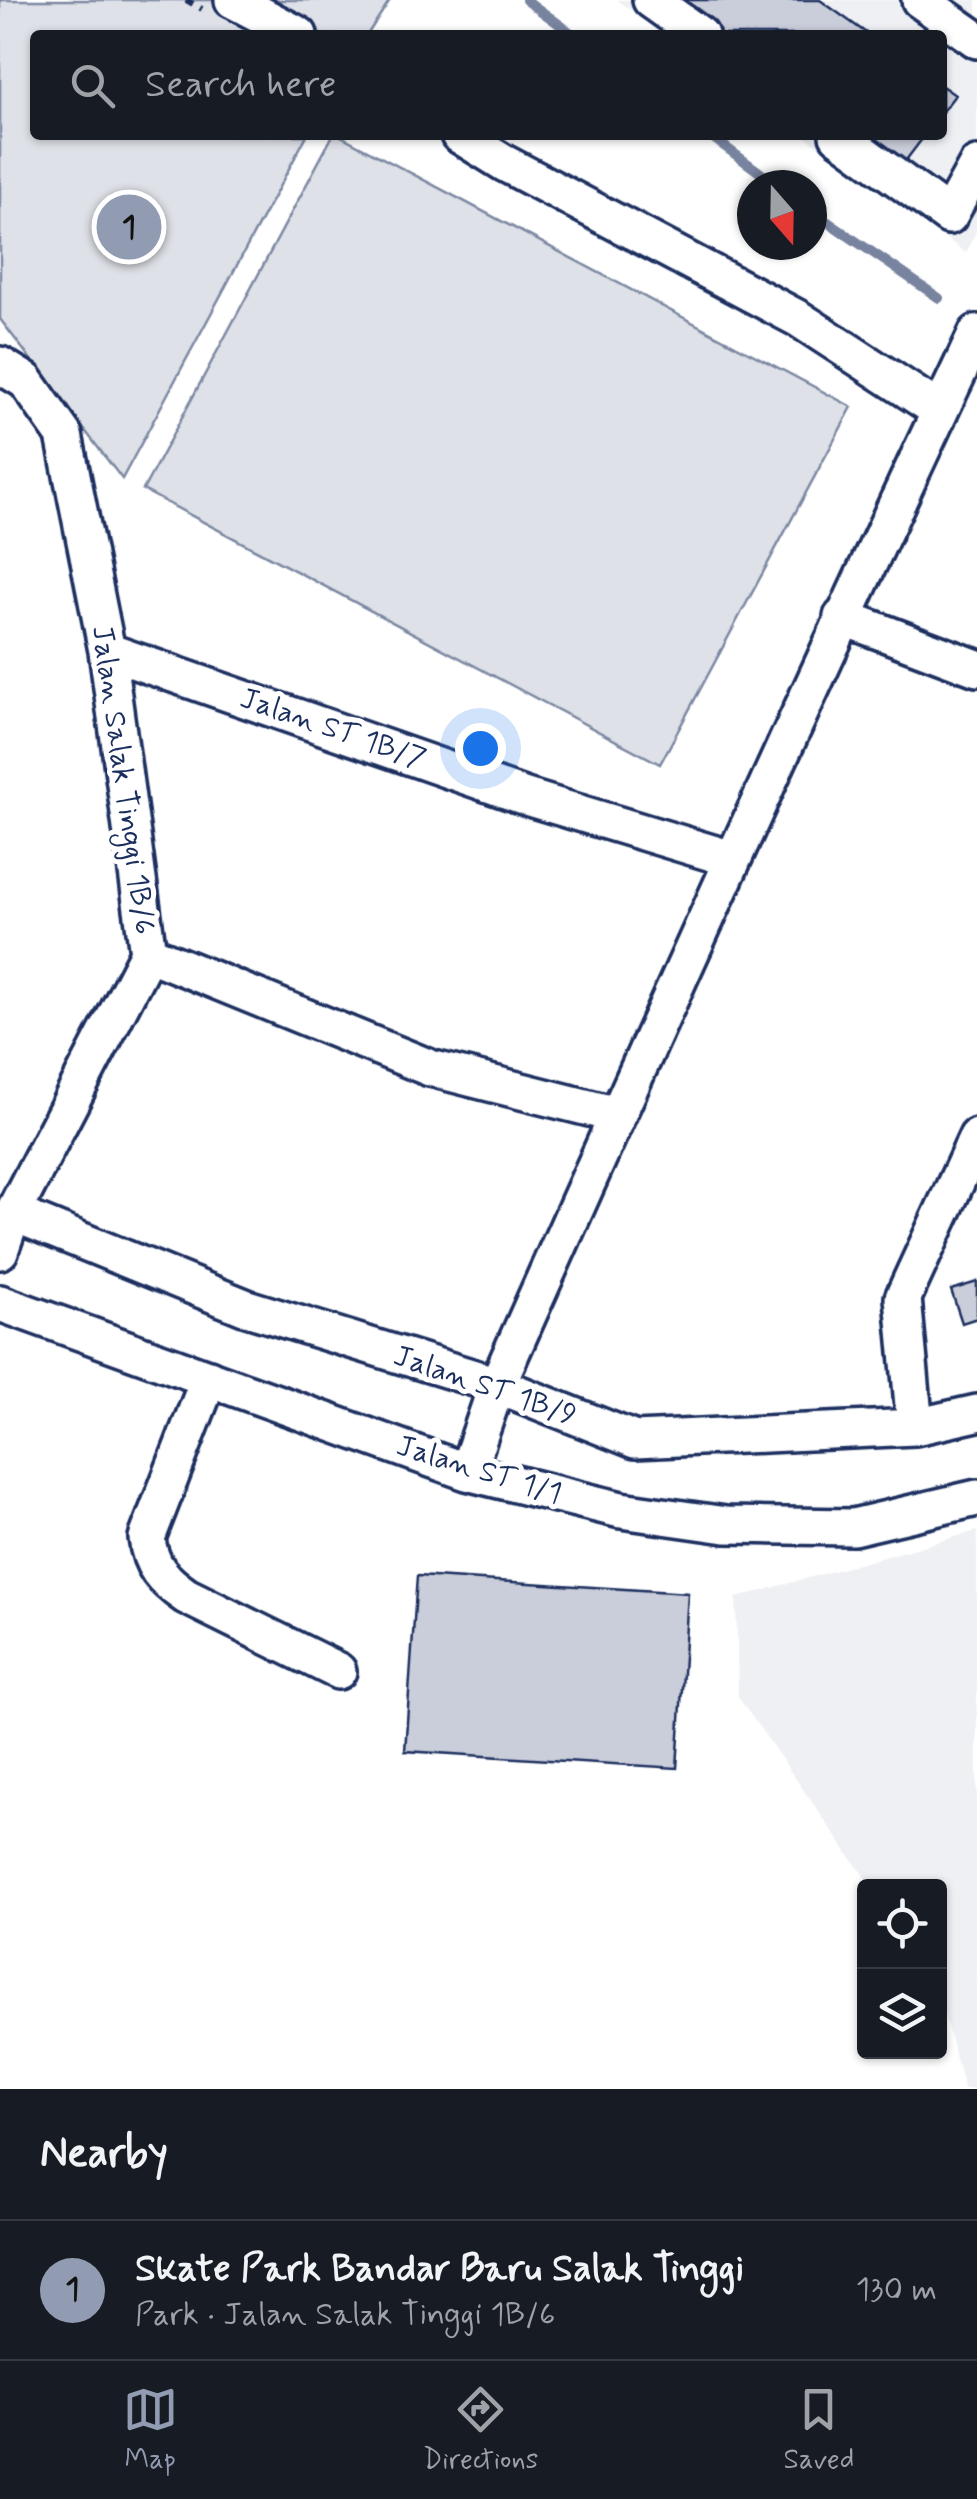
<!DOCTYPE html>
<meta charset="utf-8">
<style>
:root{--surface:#171b24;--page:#20242c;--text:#f1f3f6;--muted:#9ea1a6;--line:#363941;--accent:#919bb2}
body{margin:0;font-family:Mynerve,sans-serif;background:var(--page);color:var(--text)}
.controls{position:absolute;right:30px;bottom:30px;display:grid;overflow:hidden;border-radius:10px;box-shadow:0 2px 8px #0004}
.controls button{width:90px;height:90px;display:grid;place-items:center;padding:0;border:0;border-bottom:2px solid var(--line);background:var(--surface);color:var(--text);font:50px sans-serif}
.compass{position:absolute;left:737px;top:170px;width:90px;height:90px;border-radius:50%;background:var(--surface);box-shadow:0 2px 8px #0004;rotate:160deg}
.you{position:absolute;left:480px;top:748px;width:35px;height:35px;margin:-25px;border:8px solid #fff;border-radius:50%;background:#1a73e8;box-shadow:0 0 0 15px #1a73e833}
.badge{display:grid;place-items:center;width:65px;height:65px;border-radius:50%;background:var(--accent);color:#111;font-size:32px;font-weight:700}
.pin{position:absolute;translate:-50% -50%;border:5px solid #fff;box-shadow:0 2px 10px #0006}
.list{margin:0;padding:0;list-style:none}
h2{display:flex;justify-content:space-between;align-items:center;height:130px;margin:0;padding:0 40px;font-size:42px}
h2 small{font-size:32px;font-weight:400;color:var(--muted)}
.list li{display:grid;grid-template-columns:65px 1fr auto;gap:30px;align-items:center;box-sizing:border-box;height:140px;padding:0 40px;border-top:2px solid var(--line)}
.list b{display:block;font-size:38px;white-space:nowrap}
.list p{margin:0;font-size:32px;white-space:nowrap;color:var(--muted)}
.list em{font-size:32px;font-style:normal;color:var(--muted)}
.icon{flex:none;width:55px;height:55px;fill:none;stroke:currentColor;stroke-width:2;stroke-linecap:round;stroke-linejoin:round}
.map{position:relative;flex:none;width:977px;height:2089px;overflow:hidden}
.search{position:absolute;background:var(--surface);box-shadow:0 2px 8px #0004;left:30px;right:30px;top:30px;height:110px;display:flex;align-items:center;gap:25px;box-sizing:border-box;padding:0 35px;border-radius:10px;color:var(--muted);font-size:38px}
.sheet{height:270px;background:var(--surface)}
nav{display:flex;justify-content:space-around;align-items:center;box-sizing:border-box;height:140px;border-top:2px solid var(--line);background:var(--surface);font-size:28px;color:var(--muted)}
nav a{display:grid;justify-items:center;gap:5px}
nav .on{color:var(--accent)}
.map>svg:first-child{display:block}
.built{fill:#eff0f4}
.green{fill:#dee1e7;stroke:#7c88a2;stroke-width:2.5}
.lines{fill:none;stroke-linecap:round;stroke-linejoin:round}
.stream{stroke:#77839f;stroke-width:10}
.building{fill:#caceda;stroke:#1b2f5e;stroke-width:2.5}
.minor-casing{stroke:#1b2f5e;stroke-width:42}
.path{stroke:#1b2f5e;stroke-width:6;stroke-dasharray:8 8;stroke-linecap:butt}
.minor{stroke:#fff;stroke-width:35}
.labels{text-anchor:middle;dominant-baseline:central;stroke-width:10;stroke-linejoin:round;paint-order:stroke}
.street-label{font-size:30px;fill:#1b2f5e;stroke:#fff}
</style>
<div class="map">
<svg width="977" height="2089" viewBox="0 0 977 2089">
<rect width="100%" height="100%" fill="#fff"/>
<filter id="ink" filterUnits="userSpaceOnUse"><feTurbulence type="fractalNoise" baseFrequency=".01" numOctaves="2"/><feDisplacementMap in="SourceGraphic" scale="20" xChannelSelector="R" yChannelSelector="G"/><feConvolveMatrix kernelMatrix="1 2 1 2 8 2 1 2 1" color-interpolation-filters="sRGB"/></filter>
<g filter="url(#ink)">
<path class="built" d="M617 0H977V229L966 253 803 135H942V35H665Z
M977 1531V2089H964L940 2000V1886H871L738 1697 736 1598Z"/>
<path class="green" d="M0 0H390L367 35H35V135H307L122 479 0 319Z
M333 135H339L852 407 660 764 143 490Z"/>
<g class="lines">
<path class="stream" d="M526 0 574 35
M709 135 777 185
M812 211 939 298"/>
</g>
<path class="building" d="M660 0H820L869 35H708Z
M942 86 955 95 942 112Z
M846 135H925L897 172Z
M977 1282V1318L962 1323 951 1290Z
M417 1576 688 1593 677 1768 405 1751Z"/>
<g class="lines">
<defs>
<path id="minor" d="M233 0 299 35
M651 0 700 35
M920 0 977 40
M459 135 504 163 799 319 940 411
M838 135 949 216 977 165
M0 365 26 381 64 435 107 651 148 953 13 1213 0 1251
M842 617 977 668
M107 651 526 797 732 859
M148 953 430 1068 617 1115
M13 1213 247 1308 497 1385 635 1440 915 1427 977 1413
M0 1303 467 1472 621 1510 726 1525 853 1527 977 1498
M209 1378 147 1538C150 1566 163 1580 186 1596L338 1671
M915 1427 903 1298 977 1137
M467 1472 497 1385C654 1032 812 681 977 333"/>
</defs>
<use href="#minor" class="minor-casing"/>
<path class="path" d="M186 0 202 9"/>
<use href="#minor" class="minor"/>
</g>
</g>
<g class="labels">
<g class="street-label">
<text transform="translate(333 729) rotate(19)">Jalan ST 1B/7</text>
<text transform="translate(123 780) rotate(82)">Jalan Salak Tinggi 1B/6</text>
<text transform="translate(485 1386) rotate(19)">Jalan ST 1B/9</text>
<text transform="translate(479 1470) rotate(17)">Jalan ST 1/1</text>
</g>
</g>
</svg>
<div class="controls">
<button><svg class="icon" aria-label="locate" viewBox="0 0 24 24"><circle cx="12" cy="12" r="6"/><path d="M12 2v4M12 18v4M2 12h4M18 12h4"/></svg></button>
<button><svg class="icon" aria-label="layers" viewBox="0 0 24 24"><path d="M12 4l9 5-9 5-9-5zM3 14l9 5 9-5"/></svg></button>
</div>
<svg class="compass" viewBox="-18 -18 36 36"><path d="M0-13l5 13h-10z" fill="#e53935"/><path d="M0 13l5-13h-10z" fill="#9ea1a6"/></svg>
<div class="you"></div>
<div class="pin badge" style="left:129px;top:227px">1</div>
<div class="search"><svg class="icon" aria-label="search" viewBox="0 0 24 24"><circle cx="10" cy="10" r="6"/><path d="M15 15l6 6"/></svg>Search here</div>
</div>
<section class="sheet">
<h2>Nearby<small></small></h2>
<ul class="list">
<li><span class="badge">1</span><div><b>Skate Park Bandar Baru Salak Tinggi</b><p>Park · Jalan Salak Tinggi 1B/6</p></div><em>130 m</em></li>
</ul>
</section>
<nav>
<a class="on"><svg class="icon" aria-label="map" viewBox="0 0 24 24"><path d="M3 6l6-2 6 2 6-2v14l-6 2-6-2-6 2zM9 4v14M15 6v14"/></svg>Map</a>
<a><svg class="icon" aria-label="directions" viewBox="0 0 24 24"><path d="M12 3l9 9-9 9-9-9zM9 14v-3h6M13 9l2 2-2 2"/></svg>Directions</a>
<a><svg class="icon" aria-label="saved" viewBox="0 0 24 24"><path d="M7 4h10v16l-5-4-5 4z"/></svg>Saved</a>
</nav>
